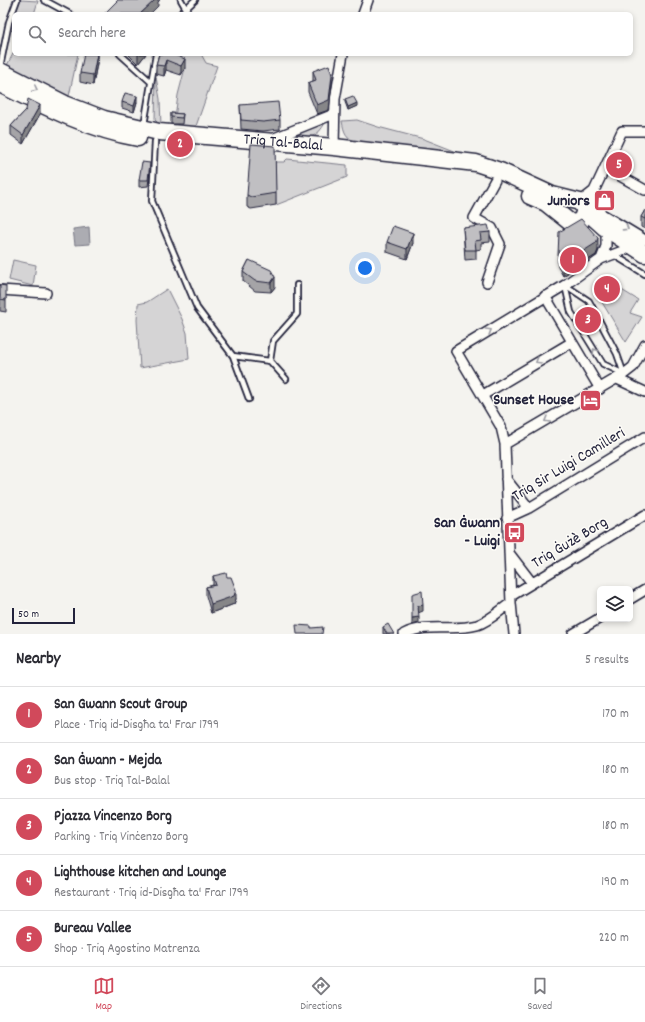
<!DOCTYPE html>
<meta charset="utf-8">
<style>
:root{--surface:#fff;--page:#f2f2f3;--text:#2b2b33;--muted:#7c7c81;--line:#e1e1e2;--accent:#d1495b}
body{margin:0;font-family:Dekko,sans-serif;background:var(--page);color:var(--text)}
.controls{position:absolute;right:12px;bottom:12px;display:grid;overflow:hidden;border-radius:6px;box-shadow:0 2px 6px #0003}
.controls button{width:36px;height:36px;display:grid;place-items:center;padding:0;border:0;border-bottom:1px solid var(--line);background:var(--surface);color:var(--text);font:20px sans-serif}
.scale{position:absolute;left:12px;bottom:10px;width:63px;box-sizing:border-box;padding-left:4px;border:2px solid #22223b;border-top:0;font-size:11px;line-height:14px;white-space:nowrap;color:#22223b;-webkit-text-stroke:3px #fdfcf7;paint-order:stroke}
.you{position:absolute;left:365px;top:268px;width:14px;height:14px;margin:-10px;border:3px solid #fff;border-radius:50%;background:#1a73e8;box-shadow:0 0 0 6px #1a73e833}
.badge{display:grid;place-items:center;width:26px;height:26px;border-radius:50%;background:var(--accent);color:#fff;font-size:13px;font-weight:700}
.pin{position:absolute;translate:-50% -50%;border:2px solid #fff;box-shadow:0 1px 4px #0006}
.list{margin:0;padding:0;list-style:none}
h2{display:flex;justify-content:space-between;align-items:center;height:52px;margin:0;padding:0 16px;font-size:17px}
h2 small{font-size:13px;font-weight:400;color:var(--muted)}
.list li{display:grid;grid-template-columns:26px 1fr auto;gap:12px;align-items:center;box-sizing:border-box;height:56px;padding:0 16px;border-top:1px solid var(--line)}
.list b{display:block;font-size:15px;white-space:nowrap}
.list p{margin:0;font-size:13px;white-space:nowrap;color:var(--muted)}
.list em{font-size:13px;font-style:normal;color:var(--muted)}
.icon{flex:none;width:22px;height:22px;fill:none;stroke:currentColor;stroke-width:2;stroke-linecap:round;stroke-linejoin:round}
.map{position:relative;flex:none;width:645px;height:634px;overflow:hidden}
.search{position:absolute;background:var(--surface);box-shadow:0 2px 6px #0003;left:12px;right:12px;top:12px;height:44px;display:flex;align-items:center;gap:10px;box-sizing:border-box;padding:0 14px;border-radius:6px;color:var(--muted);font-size:15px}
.sheet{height:332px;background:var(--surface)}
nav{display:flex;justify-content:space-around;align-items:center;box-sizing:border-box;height:56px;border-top:1px solid var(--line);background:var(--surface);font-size:11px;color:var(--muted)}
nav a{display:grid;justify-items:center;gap:2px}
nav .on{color:var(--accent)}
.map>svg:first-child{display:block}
.green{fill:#d5d4d5;stroke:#7c7b88}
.water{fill:#acacb2;stroke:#757582}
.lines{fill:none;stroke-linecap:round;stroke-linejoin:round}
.service-casing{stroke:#22223b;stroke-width:8}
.minor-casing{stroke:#22223b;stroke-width:12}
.trunk-casing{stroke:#22223b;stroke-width:19}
.service{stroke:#fdfcf7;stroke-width:4.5}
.minor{stroke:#fdfcf7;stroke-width:9}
.trunk{stroke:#fdfcf7;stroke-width:16}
.wall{fill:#a5a4a7;stroke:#22223b}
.shaded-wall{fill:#868688;stroke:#22223b}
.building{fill:#c0bfc2;stroke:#22223b}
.oneway{stroke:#9a9aa2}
.labels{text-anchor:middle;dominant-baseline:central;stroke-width:3;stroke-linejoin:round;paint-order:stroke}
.street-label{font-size:16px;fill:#22223b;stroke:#fdfcf7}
.poi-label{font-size:16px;font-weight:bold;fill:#22223b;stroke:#fdfcf7;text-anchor:end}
</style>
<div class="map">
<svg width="645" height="634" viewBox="0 0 645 634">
<rect width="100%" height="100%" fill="#f4f3ef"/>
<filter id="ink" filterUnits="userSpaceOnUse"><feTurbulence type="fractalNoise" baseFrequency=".025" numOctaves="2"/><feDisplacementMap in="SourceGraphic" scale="8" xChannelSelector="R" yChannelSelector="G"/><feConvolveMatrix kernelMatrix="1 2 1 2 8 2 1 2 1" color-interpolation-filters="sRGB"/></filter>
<g filter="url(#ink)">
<path class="green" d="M21 0 38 1 34 14H14V31L9 30 10 22 17 1Z
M14 52V54H78L69 96 6 67Z
M170 54H201L206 63 217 66 195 129 177 128 178 119 175 118 178 95 185 68 167 62Z
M156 77 160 99 161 126 155 120Z
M357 120 378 127 424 139 457 152 358 143C346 138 344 133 342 121Z
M326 121C316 141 307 138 287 137Z
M287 159 347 165V177L276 205 275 162H284Z
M13 260 36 265 33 286 9 280Z
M167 289 182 319 187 333 189 359 140 368 137 320 138 304 147 302Z
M620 289 638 300 630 313 642 317 626 342 597 294 612 302Z"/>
<path class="water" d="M89 227 90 244 75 245 73 229Z"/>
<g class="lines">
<defs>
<path id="service" d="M44 0 70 14
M181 0 185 7
M180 14 195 0
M120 54 151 82
M0 67 9 22 17 0
M144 125 156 54
M155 141 152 201 197 308 233 356 249 399
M614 255 645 274
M565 285 571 312 603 364 624 374
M565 285 589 301 617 354 624 374
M233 356 270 361 286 379
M270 361 273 341 297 314V285"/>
<path id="minor" d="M363 14 368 0
M272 139 334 114
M334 147 335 99 343 54
M606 168 645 190
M589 195 602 214 645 240
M580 202 594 191 622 131H645
M601 259 606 246V237
M487 282 500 244 492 228 474 218 495 180
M0 290 46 293
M545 296 600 389
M617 379 645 392
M483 395 572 342
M505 444 624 374 633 367 645 345
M506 479 529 508
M507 518 529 508 645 437
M509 553 532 583
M511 596 645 515
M630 599 645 590
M404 634C428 622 452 632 477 625 490 621 500 610 511 603
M514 634 511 603 505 444 501 427 456 351 565 285 601 259 625 250
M573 634 600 618"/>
<g id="trunk">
<path id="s1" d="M0 71 65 104 104 119 159 132 334 147 476 163 500 171 552 195 580 202 585 210 604 227 645 254"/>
<path d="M0 84C44 106 89 129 138 138"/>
<path d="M530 196 546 203 571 223 581 221 585 210"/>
</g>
</defs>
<use href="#service" class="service-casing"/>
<use href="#minor" class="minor-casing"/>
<use href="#trunk" class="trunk-casing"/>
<use href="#service" class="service"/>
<use href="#minor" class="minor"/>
<use href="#trunk" class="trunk"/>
</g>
<path class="wall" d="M98 54V58L93 85 80 82V73Z
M128 54H146L138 64Z
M159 54 185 68 181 75 166 70 164 76 156 74V65Z
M313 71 332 84 329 110 317 114 308 92V83L313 81Z
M345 99 357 106 348 110 345 102Z
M122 102H137L134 112 122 108Z
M240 105 280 120V129L263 131 241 129Z
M26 110 40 114 23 144 11 135V126Z
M171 113 183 114 182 124H171Z
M150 170 148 186 139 187V180Z
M276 193V205L251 209 247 207V195Z
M645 210V229L641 227V217Z
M463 228 490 232V242L481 243V249L476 250V259L465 260Z
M387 242 413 243 407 259 387 252Z
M598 250 596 255 563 276 558 267V255Z
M249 260 275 287 271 292 255 291 243 281V272Z
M0 285 6 298V312L0 311Z
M213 576 227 577 236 599 234 604 211 613 206 596V587L213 585Z
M383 627 394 634H383Z"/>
<path class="shaded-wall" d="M155 0H160L158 2V6L150 14H140Z
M97 54H98V58L93 85V75Z
M139 54H146L138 64V55Z
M185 59V68L181 75V66Z
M166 60V70L164 76V66Z
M332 75V84L329 110 317 114V105Z
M137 96V102L134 112V106Z
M357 103V106L348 110V107Z
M40 105V114L23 144V135Z
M413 233V243L407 259V249Z
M598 238V250L596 255 563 276V264Z
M275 277V287L271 292V283Z
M236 590V599L234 604 211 613V604Z
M423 605V611L418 613V606Z
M419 617V623L412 625V618Z"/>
<path class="building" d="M118 0H155L140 14H104Z
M84 54H97L93 75 80 73Z
M159 54H172L185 59 181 66 166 60 164 66 156 65Z
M329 65 332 75 329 100 317 105 308 83 316 80 313 71Z
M125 93 137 96 134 106 122 102Z
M353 96 357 103 348 107 345 99Z
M28 99 40 105 23 135 11 126 26 110Z
M278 102 280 120 263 122 241 120 240 105Z
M171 113 183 114 182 118 171 117Z
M251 144 275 146 276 193 251 197 247 195Z
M142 162 150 163 148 180H139Z
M645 210V219L641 217Z
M581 219 598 238 596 243 563 264 558 255 559 232Z
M488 225 490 232 480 233 481 240 475 241 476 250H465L463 228Z
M393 226 413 233 407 249 387 242Z
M249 260 271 270 275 277 271 283 255 281 243 272Z
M0 285 6 286V300L0 299V300Z
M226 573 227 577H231L236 590 234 596 211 604 206 587 216 585 213 576Z
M422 591 423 605 418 606 419 617 412 618V594Z
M388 624 394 634H387L383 627Z
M296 625 311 626V628L323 627 322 634H297Z"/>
<defs><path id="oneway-chevron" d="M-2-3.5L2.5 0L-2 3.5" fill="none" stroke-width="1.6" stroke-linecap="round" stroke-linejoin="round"/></defs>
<g class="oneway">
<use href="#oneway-chevron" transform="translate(35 89) rotate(27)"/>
<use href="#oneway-chevron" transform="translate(626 228) rotate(32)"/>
<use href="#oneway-chevron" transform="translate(489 331) rotate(-31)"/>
<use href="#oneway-chevron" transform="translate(595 351) rotate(-122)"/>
<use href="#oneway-chevron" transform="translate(538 361) rotate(149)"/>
<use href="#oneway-chevron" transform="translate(547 420) rotate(150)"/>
</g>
</g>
<defs>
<symbol id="shop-square" viewBox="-11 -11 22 22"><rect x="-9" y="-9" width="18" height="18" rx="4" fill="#d1495b" stroke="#fdfcf7"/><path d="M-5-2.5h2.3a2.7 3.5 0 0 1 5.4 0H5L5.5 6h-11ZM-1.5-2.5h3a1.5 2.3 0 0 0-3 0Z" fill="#fff"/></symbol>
<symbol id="hotel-square" viewBox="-11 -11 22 22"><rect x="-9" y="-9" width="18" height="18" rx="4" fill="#d1495b" stroke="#fdfcf7"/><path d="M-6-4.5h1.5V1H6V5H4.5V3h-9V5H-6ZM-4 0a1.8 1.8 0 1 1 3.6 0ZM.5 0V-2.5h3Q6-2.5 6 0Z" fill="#fff"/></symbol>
<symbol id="bus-square" viewBox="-11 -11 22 22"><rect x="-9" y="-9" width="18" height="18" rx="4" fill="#d1495b" stroke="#fdfcf7"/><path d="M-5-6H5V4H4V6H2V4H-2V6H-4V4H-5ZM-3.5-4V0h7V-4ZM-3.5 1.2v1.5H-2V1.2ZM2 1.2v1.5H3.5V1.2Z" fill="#fff"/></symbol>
</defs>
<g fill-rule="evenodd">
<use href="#shop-square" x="592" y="188" width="25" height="25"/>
<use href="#hotel-square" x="578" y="388" width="25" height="25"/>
<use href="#bus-square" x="502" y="520" width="25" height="25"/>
</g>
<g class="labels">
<g class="street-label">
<text stroke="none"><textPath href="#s1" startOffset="296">Triq Tal-Balal</textPath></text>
<text transform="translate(569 465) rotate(-31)">Triq Sir Luigi Camilleri</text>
<text transform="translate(570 543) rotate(-31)">Triq Ġużè Borg</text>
</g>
<g class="poi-label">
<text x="590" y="201">Juniors</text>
<text x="574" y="400">Sunset House</text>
<text x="500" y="523">San Ġwann<tspan x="500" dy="18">- Luigi</tspan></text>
</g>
</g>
</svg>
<div class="controls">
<button><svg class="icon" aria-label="layers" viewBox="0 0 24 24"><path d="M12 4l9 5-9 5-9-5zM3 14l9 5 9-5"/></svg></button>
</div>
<div class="scale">50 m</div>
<div class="you"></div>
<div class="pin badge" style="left:573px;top:260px">1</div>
<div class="pin badge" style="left:180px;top:144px">2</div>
<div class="pin badge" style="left:588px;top:320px">3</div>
<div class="pin badge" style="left:607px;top:289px">4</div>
<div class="pin badge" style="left:619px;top:165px">5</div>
<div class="search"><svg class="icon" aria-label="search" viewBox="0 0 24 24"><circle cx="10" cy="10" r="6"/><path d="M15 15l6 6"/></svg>Search here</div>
</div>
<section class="sheet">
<h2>Nearby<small>5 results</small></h2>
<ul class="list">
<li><span class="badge">1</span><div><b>San Gwann Scout Group</b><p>Place · Triq id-Disgħa ta' Frar 1799</p></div><em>170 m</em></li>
<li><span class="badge">2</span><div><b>San Ġwann - Mejda</b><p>Bus stop · Triq Tal-Balal</p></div><em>180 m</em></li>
<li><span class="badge">3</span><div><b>Pjazza Vincenzo Borg</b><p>Parking · Triq Vinċenzo Borg</p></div><em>180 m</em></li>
<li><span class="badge">4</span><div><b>Lighthouse kitchen and Lounge</b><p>Restaurant · Triq id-Disgħa ta' Frar 1799</p></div><em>190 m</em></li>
<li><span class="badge">5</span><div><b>Bureau Vallee</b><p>Shop · Triq Agostino Matrenza</p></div><em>220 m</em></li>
</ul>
</section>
<nav>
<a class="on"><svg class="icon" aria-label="map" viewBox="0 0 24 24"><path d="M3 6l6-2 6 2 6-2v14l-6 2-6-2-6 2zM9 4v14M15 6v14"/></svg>Map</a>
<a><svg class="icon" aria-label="directions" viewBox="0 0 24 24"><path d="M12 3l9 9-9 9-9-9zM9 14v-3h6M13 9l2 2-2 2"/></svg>Directions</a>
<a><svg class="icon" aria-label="saved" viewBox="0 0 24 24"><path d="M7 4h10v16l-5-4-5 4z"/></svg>Saved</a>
</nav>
